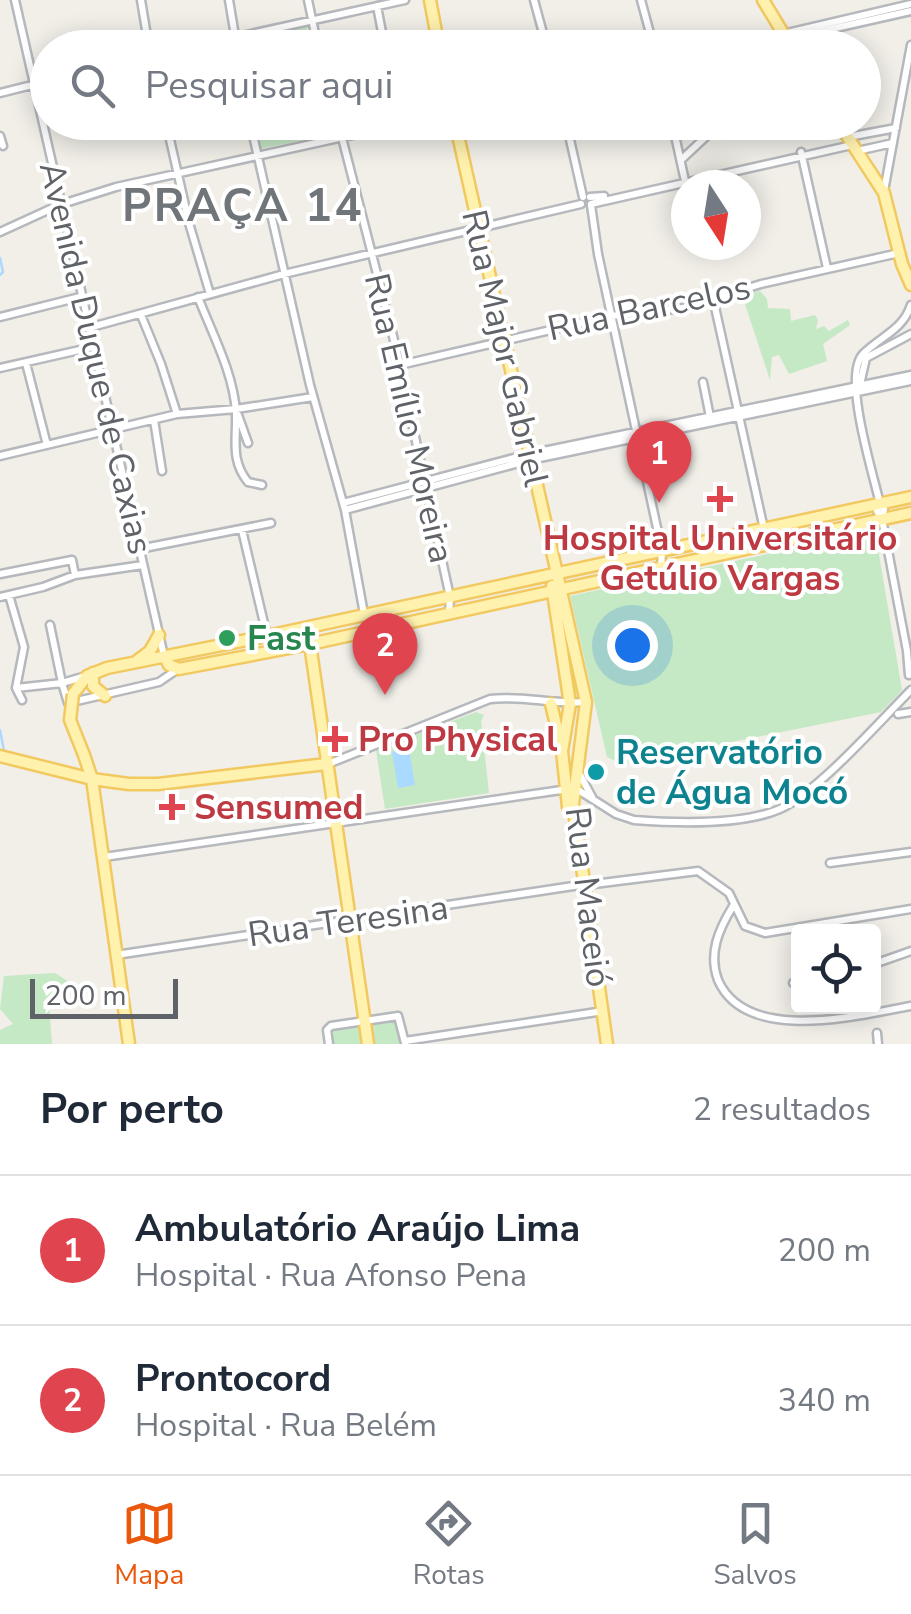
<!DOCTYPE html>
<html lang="pt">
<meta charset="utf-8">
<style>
:root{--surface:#fff;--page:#f6f6f7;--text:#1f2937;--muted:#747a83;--line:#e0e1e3;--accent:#ea580c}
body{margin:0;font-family:"Nunito Sans",sans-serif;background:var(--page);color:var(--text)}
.controls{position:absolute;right:30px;bottom:30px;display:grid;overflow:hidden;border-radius:10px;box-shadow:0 5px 25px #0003}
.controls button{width:90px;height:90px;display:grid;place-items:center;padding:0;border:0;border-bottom:2px solid var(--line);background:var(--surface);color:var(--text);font:50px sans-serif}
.compass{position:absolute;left:671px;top:170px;width:90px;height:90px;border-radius:50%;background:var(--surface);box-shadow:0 5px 25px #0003;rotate:168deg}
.scale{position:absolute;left:30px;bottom:25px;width:148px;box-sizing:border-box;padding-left:10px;border:5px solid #5f6368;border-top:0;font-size:28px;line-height:35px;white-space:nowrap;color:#5f6368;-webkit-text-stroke:8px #fff;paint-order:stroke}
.you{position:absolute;left:632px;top:645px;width:35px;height:35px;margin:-25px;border:8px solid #fff;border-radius:50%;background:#1a73e8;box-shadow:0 0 0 15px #1a73e833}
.badge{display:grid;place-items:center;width:65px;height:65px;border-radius:50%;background:var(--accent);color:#fff;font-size:32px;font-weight:700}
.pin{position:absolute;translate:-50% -82px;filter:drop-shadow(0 2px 5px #0008)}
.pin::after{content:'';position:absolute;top:52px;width:35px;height:30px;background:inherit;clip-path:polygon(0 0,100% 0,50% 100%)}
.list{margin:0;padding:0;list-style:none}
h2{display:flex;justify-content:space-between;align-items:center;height:130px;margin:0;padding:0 40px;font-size:42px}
h2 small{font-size:32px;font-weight:400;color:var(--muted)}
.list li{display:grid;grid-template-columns:65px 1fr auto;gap:30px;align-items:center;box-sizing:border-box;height:150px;padding:0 40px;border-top:2px solid var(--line)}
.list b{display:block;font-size:38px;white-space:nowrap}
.list p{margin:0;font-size:32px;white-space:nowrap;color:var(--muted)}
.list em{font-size:32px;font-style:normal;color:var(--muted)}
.icon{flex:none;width:55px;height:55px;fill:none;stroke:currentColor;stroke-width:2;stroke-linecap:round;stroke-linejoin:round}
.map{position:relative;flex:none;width:911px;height:1044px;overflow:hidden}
.search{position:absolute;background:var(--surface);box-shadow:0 5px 25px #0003;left:30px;right:30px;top:30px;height:110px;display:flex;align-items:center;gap:25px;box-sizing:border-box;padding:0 35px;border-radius:55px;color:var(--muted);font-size:38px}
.sheet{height:430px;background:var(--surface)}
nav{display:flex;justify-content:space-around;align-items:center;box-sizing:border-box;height:140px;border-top:2px solid var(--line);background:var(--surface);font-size:28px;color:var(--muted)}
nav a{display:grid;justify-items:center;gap:5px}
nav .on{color:var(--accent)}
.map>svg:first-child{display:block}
.green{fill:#c5e8c5}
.water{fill:#aadaff}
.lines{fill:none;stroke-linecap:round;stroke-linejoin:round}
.stream{stroke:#aadaff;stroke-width:2.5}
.minor-casing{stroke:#b5b8bc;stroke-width:11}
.major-casing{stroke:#f2c960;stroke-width:15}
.minor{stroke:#fff;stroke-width:6}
.major{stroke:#fff2af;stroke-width:10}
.major-bridge-casing{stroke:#f2c960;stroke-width:15;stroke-linecap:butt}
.major-bridge{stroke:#fff2af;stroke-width:10}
.health-dot{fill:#e0444e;stroke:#fff;stroke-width:4}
.leisure-dot{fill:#2e9e5b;stroke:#fff;stroke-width:4}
.culture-dot{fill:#0f9aa8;stroke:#fff;stroke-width:4}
.labels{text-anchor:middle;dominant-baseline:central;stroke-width:8;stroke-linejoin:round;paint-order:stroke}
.street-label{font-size:35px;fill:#5f6368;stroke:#fff}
.health-label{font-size:35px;font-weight:bold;fill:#be3a42;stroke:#fff;text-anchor:start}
.leisure-label{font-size:35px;font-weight:bold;fill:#27864d;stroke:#fff;text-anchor:start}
.culture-label{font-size:35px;font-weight:bold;fill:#0d838f;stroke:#fff;text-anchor:start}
.district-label{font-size:45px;font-weight:bold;letter-spacing:2.5px;fill:#70757a;stroke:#fff}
</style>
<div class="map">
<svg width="911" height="1044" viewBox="0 0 911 1044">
<rect width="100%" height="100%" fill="#f1efe8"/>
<path class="green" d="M306 26 312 47H241L240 43Z
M254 123H331L333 134 259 149Z
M760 291 767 299 768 308 790 309 791 321 815 315 818 320 816 329 824 326 829 331 848 320 850 325 823 344 827 361 789 374 779 355 772 357 770 380 742 295Z
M875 531 902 690 881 712 622 764 607 757 570 596Z
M476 712 484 715 481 721 489 793 385 809 376 750Z
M55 973 72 984 49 1003 52 1044H0V1030L13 1024 0 1009 4 976Z
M397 1020 400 1044H332L330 1030Z"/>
<path class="water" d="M409 749 415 785 398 788 392 752Z"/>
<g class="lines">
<path class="stream" d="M0 258 3 272 0 275
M0 730 4 751"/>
<defs>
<path id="minor" d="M15 0 164 656
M141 0 149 48
M229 0 237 48
M308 0 318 48
M534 0 547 48
M641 0 654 48
M377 6 385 48
M187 48 405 0
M723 48 911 4
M747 48 911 11
M0 93 48 81
M166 122 189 223 210 294
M250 122 310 385 345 510 364 614
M338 122 393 336 450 597 449 614
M566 122 583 197
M672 122 685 181
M0 136 3 146
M848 137 896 128
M857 151 893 143
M801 152 827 268
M681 160 713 130
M884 191 911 45
M590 197 604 196
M591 204 852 145
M591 205 598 254 662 551 661 568
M0 232 59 205 116 187 412 122
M198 297C212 333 234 374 236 413 237 439 230 460 248 482L262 485
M713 298 764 529 770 531 773 542
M141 315 161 364 177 414
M0 317 80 297
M88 328 284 274 581 204
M26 363 47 445
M400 365 611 316 683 308 761 284 899 253
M0 368 93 347
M703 382 710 417
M859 389 866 358 911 334
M238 415 248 443
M154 420 162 471
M0 456 177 414 236 409 313 397
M343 503 529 454 911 375
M879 505 877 511 882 519 907 651 909 675
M345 510 530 460 911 381
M882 519 884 509 880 504C873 473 842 376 863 354 881 336 903 330 911 305
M242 530 267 636
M139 549 271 523
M0 574 72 560 75 575
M9 595 24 647 16 688 22 700
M0 597 43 587 75 575 143 565
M86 676 62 683 68 703 159 682 178 669
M16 688 62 683 50 625
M898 714 911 712
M328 764 490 699C523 695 553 705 586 702
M579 773 592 797
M104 857 575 788 616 814 634 820C675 823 743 825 780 809 818 792 879 722 911 690
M830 863 911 852
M586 885 698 871 729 893 745 926 765 933 911 909
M733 906C719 929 708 953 718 980 746 1044 855 1016 911 1006
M116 955 580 885
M874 964 911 951
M793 983 798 982
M877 1033 878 1044
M405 1041 597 1012
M329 1044 327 1030 331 1026 398 1016 405 1043"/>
<path id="major" d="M430 0 439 48
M763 0 792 48
M455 122 586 702 573 804 607 1044
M838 122 884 193 902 264 911 285
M552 586 570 704 562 751 568 807
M310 644 368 1044
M165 657 169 665 179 669 310 644 911 513
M138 660 150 651 159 635
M93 673V686L105 696
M73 694 87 676 107 668 267 636 911 497
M551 704 561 746
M84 755 92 779 129 1044
M0 756 92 779 129 784H158L326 764"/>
</defs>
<use href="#minor" class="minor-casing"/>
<use href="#major" class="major-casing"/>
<use href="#minor" class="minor"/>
<use href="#major" class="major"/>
<defs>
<path id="major-bridge" d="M73 694 70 720 84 755"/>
</defs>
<use href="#major-bridge" class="major-bridge-casing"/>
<use href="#major-bridge" class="major-bridge"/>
</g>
<g class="health-dot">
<path d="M715 484h10v10h10v10h-10v10h-10v-10h-10v-10h10z"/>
<path d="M330 724h10v10h10v10h-10v10h-10v-10h-10v-10h10z"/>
<path d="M167 792h10v10h10v10h-10v10h-10v-10h-10v-10h10z"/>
</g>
<circle class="leisure-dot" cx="227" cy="638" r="10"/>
<circle class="culture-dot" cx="596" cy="772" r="10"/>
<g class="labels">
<g class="street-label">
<text transform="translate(649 308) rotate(-12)">Rua Barcelos</text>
<text transform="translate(505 348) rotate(77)">Rua Major Gabriel</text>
<text transform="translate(96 358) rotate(77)">Avenida Duque de Caxias</text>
<text transform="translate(409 418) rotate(77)">Rua Emílio Moreira</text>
<text transform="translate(588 897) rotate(83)">Rua Maceió</text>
<text transform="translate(348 921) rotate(-8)">Rua Teresina</text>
</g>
<g class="health-label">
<text x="720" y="538" text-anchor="middle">Hospital Universitário<tspan x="720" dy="40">Getúlio Vargas</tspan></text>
<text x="358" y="739">Pro Physical</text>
<text x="194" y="807">Sensumed</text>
</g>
<g class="leisure-label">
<text x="247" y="638">Fast</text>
</g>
<g class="culture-label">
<text x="616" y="752">Reservatório<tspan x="616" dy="40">de Água Mocó</tspan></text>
</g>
<g class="district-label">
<text x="243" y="206">PRAÇA 14</text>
</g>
</g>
</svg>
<div class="controls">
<button><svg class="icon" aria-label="locate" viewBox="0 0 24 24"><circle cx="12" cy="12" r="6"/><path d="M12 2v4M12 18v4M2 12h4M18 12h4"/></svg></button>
</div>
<svg class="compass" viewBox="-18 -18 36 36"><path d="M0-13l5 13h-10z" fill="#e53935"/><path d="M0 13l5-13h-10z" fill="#747a83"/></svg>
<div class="scale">200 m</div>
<div class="you"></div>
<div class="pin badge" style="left:659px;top:503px;background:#e0444e">1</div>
<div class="pin badge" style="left:385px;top:695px;background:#e0444e">2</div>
<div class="search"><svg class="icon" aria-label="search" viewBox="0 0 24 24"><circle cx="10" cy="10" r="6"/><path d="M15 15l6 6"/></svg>Pesquisar aqui</div>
</div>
<section class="sheet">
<h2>Por perto<small>2 resultados</small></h2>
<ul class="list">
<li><span class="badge" style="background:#e0444e">1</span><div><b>Ambulatório Araújo Lima</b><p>Hospital · Rua Afonso Pena</p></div><em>200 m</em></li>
<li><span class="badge" style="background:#e0444e">2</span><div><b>Prontocord</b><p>Hospital · Rua Belém</p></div><em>340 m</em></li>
</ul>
</section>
<nav>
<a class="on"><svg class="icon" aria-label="map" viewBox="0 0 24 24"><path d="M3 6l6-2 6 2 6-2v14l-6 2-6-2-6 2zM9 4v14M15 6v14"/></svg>Mapa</a>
<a><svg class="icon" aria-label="directions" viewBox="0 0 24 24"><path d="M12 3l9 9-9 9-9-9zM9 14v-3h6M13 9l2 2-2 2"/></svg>Rotas</a>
<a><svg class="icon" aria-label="saved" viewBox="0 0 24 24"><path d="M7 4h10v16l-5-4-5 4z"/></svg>Salvos</a>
</nav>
